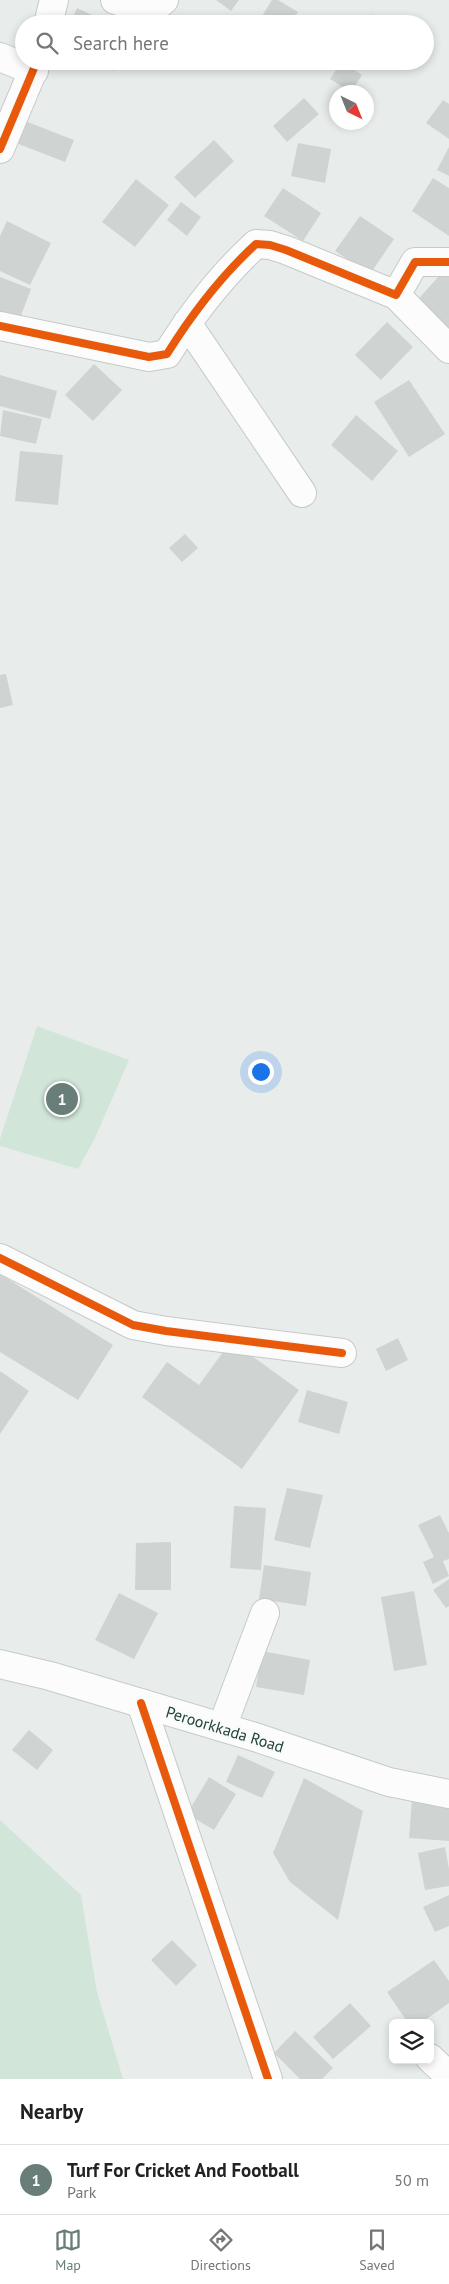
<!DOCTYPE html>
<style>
:root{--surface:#fff;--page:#f2f2f2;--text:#222;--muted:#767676;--line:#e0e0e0;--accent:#697e78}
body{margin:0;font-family:"PT Sans",sans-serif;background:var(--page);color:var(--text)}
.controls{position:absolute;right:15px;bottom:15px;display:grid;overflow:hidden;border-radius:8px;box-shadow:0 2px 8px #0003}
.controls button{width:45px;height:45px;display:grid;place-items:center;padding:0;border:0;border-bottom:1px solid var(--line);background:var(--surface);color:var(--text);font:25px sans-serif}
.compass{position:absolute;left:329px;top:85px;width:45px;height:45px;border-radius:50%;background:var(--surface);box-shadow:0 2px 8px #0003;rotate:137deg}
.you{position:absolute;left:260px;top:1071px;width:18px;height:18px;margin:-12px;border:4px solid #fff;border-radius:50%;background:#1a73e8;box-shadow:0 0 0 8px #1a73e833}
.badge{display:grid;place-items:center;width:32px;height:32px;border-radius:50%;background:var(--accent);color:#fff;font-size:16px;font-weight:700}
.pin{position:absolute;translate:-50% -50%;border:2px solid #fff;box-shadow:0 1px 5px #0006}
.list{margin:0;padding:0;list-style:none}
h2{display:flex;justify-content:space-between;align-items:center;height:65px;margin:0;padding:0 20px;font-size:21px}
h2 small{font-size:16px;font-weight:400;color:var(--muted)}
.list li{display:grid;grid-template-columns:32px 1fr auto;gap:15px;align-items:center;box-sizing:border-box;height:70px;padding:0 20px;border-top:1px solid var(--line)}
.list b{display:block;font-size:19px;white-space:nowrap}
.list p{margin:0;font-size:16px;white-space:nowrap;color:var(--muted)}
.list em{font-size:16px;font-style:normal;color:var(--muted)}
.icon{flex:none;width:28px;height:28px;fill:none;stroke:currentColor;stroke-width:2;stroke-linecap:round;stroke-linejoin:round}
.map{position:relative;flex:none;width:449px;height:2079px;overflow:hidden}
.search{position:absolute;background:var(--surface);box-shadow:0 2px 8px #0003;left:15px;right:15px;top:15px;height:55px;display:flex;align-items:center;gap:12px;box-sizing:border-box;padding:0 18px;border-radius:28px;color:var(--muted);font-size:19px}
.sheet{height:135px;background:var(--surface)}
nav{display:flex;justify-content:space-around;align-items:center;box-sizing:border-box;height:70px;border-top:1px solid var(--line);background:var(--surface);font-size:14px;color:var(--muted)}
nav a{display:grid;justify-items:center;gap:2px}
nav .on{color:var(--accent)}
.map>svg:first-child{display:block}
.green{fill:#d1e6d8}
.building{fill:#cfd4d2}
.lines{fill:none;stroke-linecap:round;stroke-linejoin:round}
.street-casing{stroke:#c5cac8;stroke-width:30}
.secondary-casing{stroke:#c3cbc8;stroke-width:30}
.street{stroke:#fcfcfc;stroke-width:28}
.secondary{stroke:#fcfcfc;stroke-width:28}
.cycleway-casing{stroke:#f7fbf9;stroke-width:11}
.cycleway{stroke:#e8590c;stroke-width:8}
.labels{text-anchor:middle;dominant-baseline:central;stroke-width:4.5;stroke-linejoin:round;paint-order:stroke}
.street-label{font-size:16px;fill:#24423a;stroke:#f7fbf9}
</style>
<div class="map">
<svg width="449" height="2079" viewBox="0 0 449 2079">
<rect width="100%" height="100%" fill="#e8edeb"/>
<path class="green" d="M37 1026 129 1060 95 1138 78 1169 0 1146V1139Z
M0 1820 81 1895 97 1992 123 2079H0Z"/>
<path class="building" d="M216 0H239L231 11Z
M272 0H278L298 12 290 24H257Z
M77 8 111 24H70Z
M371 14 381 24H360Z
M93 61H119L114 71Z
M342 61 362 75 351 92 330 79Z
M304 98 319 114 287 142 273 126Z
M443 100 449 104V139L426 123Z
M25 121 74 140 65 162 16 143Z
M214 140 234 161 195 198 174 177Z
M298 143 331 149 325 183 291 176Z
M449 147V176L437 170Z
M433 178 449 188V236L412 211Z
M136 179 169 205 135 247 102 222Z
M283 188 321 213 303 241 264 216Z
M181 202 201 217 187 236 167 220Z
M360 216 394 239 370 274 335 251Z
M7 221 51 243 30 285 0 271V236Z
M449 265V339L412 306Z
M0 277 31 289 17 326 0 319Z
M387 322 413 347 381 380 355 355Z
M94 364 122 390 93 421 65 395Z
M0 375 57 391 50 419 0 406Z
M409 380 445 434 409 457 374 402Z
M3 410 42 419 36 444 0 436Z
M356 415 398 451 372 481 331 445Z
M20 451 63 455 58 505 15 501Z
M185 534 198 548 182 562 169 548Z
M6 674 13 705 0 708V675Z
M0 1274 113 1345 78 1400 0 1352Z
M398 1338 408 1360 386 1371 376 1349Z
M231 1341 299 1390 242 1469 142 1397 167 1362 199 1385Z
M0 1371 29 1391 0 1434Z
M307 1390 348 1402 339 1434 298 1422Z
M287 1488 323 1495 310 1548 274 1540Z
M234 1506 266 1508 261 1570 230 1568Z
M440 1515 449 1533V1559L443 1561 449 1576 433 1584 423 1562 434 1557 418 1525Z
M171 1542V1590H135L136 1543Z
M264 1565 311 1572 306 1606 259 1599Z
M449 1579V1606L446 1608 433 1590Z
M414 1591 427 1665 394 1671 381 1597Z
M119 1593 158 1613 134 1659 95 1640Z
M262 1651 310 1660 304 1695 256 1687Z
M29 1730 53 1750 37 1770 12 1750Z
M238 1755 275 1772 262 1798 226 1782Z
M209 1777 236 1794 214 1830 187 1814Z
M304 1778 363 1811 338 1920 290 1882 273 1853Z
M412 1799 449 1801V1841L409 1838Z
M445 1847 449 1869V1886L425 1890 418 1853Z
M449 1895V1926L435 1932 423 1907Z
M172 1940 197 1965 176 1986 151 1960Z
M434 1960 449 1981V2003L421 2023H408L387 1992Z
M350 2003 371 2026 333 2059 313 2037Z
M295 2031 333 2068 322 2079H300L274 2053Z"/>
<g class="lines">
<defs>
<path id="street" d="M115 0C131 5 150 14 164 0
M48 24 54 0
M0 57 34 71
M0 149 37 61
M396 295 449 349
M187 323 302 493
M0 326 149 357 167 354C192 314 221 276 256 244L270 245 286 250 396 295 415 262H449
M0 1258 133 1325 166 1331 342 1353
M141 1703 268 2079
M222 1727 265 1613
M430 2058 449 2076"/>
<path id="secondary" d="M0 1664 50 1676 255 1737 389 1782 449 1794"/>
</defs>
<use href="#street" class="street-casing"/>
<use href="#secondary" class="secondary-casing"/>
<use href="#street" class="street"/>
<use href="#secondary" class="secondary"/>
<defs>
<path id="cycleway" d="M0 149 37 61
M0 326 149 357 167 354C192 314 221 276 256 244L270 245 286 250 396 295 415 262H449
M0 1258 133 1325 166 1331 342 1353
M141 1703 268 2079"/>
</defs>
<use href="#cycleway" class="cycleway-casing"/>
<use href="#cycleway" class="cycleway"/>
</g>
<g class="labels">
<g class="street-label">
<text transform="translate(225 1729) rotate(17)">Peroorkkada Road</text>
</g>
</g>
</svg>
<div class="controls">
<button><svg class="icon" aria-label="layers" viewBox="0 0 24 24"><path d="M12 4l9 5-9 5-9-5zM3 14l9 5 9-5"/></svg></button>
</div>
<svg class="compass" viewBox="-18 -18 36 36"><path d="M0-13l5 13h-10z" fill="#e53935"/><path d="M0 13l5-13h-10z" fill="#767676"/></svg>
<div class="you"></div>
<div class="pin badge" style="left:62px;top:1099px">1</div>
<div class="search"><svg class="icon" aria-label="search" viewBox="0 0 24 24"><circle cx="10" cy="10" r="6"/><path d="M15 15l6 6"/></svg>Search here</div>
</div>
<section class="sheet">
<h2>Nearby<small></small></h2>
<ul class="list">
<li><span class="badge">1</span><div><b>Turf For Cricket And Football</b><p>Park</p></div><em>50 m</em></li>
</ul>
</section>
<nav>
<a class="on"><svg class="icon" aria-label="map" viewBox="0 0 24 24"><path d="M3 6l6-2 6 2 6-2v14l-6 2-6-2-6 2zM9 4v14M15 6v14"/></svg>Map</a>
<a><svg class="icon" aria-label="directions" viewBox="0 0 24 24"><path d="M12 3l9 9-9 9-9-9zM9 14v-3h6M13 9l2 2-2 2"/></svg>Directions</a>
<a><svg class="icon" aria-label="saved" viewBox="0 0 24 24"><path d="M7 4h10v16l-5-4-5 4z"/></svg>Saved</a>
</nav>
